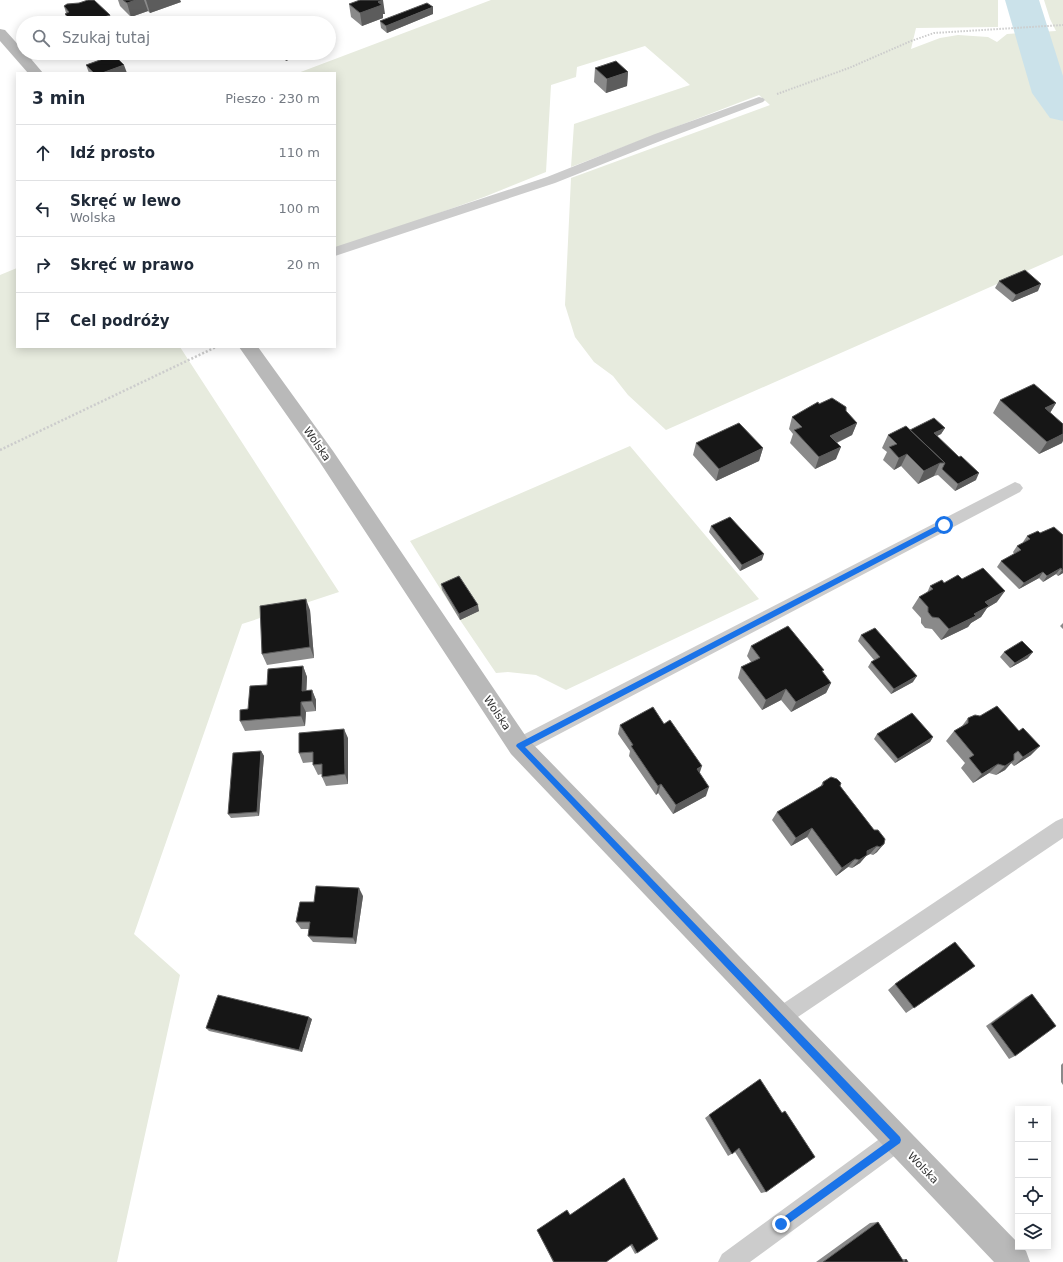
<!DOCTYPE html>
<html lang="pl">
<meta charset="utf-8">
<style>
:root{--surface:#fff;--page:#f6f6f7;--text:#1f2937;--muted:#747a83;--line:#e0e1e3}
body{margin:0;font-family:"DejaVu Sans",sans-serif;background:var(--page);color:var(--text)}
.controls{position:absolute;right:12px;bottom:12px;display:grid;overflow:hidden;border-radius:0px;box-shadow:0 2px 10px #0003}
.controls button{width:36px;height:36px;display:grid;place-items:center;padding:0;border:0;border-bottom:1px solid var(--line);background:var(--surface);color:var(--text);font:20px sans-serif}
.stop{position:absolute;width:12px;height:12px;margin:-9px;border:3px solid #1a73e8;border-radius:50%;background:#fff}
.stop.end{background:#1a73e8;border-color:#fff;box-shadow:0 1px 4px #0008}
.list{margin:0;padding:0;list-style:none}
h2{display:flex;justify-content:space-between;align-items:center;height:52px;margin:0;padding:0 16px;font-size:17px}
h2 small{font-size:13px;font-weight:400;color:var(--muted)}
.list li{display:grid;grid-template-columns:26px 1fr auto;gap:12px;align-items:center;box-sizing:border-box;height:56px;padding:0 16px;border-top:1px solid var(--line)}
.list b{display:block;font-size:15px;white-space:nowrap}
.list p{margin:0;font-size:13px;white-space:nowrap;color:var(--muted)}
.list em{font-size:13px;font-style:normal;color:var(--muted)}
.icon{flex:none;width:22px;height:22px;fill:none;stroke:currentColor;stroke-width:2;stroke-linecap:round;stroke-linejoin:round}
.map{position:relative;flex:none;width:1063px;height:1262px;overflow:hidden}
.search{position:absolute;background:var(--surface);box-shadow:0 2px 10px #0003;left:16px;top:16px;width:320px;height:44px;display:flex;align-items:center;gap:10px;box-sizing:border-box;padding:0 14px;border-radius:22px;color:var(--muted);font-size:15px}
.panel{position:absolute;background:var(--surface);box-shadow:0 2px 10px #0003;left:16px;top:72px;width:320px;height:276px;border-radius:0px}
.map>svg:first-child{display:block}
.green{fill:#e7ebde}
.lines{fill:none;stroke-linecap:round;stroke-linejoin:round}
.river{fill:#cbe2ea;fill-rule:evenodd}
.path-far1{stroke:#ccc;stroke-width:2;stroke-dasharray:1.5 1.5;stroke-linecap:butt}
.path{stroke:#ccc;stroke-width:2.5;stroke-dasharray:2 2;stroke-linecap:butt}
.lane{fill:#ccc;fill-rule:evenodd}
.secondary{fill:#b9b9b9;fill-rule:evenodd}
.wall{fill:#8a8a8a}
.shaded-wall{fill:#5c5c5c}
.building{fill:#161616;stroke:#5c5c5c}
.route{fill:#1a73e8}
.labels{text-anchor:middle;dominant-baseline:central;stroke-width:4;stroke-linejoin:round;paint-order:stroke}
.street-label{font-size:11px;fill:#2f2f2f;stroke:#fff}
</style>
<div class="map">
<svg width="1063" height="1262" viewBox="0 0 1063 1262">
<rect width="100%" height="100%" fill="#fff"/>
<path class="green" d="M491 0H998V27L916 28 911 49 940 38 958 35 988 37 997 42 1007 34 1056 31 1050 19 1044 0H1063V255L666 430 628 395 613 376 594 362 575 337 565 305 571 178 770 105 759 95 571 167 574 124 690 85 645 46 577 67 576 77 551 85 546 172 484 197 335 250V73H298Z
M17 268V347H180L339 592 242 624 134 934 180 975 117 1262H0V275Z
M630 446 759 599 566 690 536 675 508 672 496 673 460 620 410 541Z"/>
<g class="lines">
<path class="river" d="M1005 0H1039L1063 76V121L1050 118 1032 93Z"/>
<path class="path-far1" d="M777 94 849 68 911 41 934 33 1063 25"/>
<path class="path" d="M0 450 216 347"/>
<path class="lane" d="M759 97 763 98 765 100 763 102 663 140 555 183 335 256V247L547 177 655 134Z
M1015 482 1020 484 1023 488 1020 492 525 752 519 754 513 752 510 746 513 740Z
M1063 818V838L786 1025 779 1029 772 1025 768 1018 772 1011 1056 821Z
M897 1129 905 1132 908 1140 905 1148 750 1262H718L722 1254 889 1132Z"/>
<path class="secondary" d="M0 29 5 30 23 50V53H26L43 73H28L0 41Z
M239 347H258L333 451 527 738 1018 1243V1247H1022L1026 1251 1030 1262H994L511 754 319 461Z"/>
</g>
<path class="wall" d="M118 0H180L181 2 150 13 148 11 131 17 120 6Z
M349 4 385 14H383V18L362 26 351 17Z
M64 6 110 15 112 23H65L63 17 66 16 65 14 66 13Z
M433 14 387 33 381 28 380 21Z
M270 53H308L300 57H295L286 61 278 53 272 55Z
M101 57 127 73H89L86 65 102 59Z
M595 68 628 72 627 86 606 93 594 82Z
M999 281 1038 291 1012 302 995 288Z
M1000 400 1056 403 1050 413 1062 443 1039 454 993 413Z
M819 404 846 411 857 423 852 435 837 443 836 459 815 469 790 443 793 434 789 429 792 417Z
M945 428 941 434 937 436 976 480 955 491 938 475 934 476 918 484 901 466 894 470 883 460 887 452 882 448 888 435 910 430Z
M696 443 763 448 759 461 716 481 693 455Z
M711 526 762 560 740 571 709 532Z
M1054 527 1063 573 1058 576 1056 574 1043 582 1039 578 1019 589 997 567 1001 561 1014 554 1013 552 1017 546 1024 543 1023 542 1027 536 1040 533Z
M944 583 997 602 987 608 981 617 971 623 968 627 941 640 932 629 925 628 921 623V618L912 608 919 597 927 593 930 586Z
M441 584 479 611 460 620 442 590Z
M310 610 314 658 267 665 262 654Z
M1063 623V629L1060 626Z
M861 635 913 682 891 694 868 667 871 662 874 660 858 641Z
M751 646 823 673 831 683 826 693 791 712 781 700 762 710 738 678 741 667 751 662 747 656Z
M1004 652 1028 658 1010 668 1000 657Z
M303 666 307 677 306 691 312 690 316 700V711L306 712 305 726 245 731 240 721 267 685Z
M968 718 1031 755 1014 766 1011 763 1005 770 996 775 989 773 973 783 961 768 965 763 946 741 954 731 962 726Z
M664 724 700 773 706 796 673 814 658 793 656 795 629 756 630 751 618 734 620 725Z
M877 734 933 737 930 742 895 763 874 739Z
M348 738V784L326 786 322 777V774L318 775 313 765V762L303 763 299 753Z
M261 751 264 756 259 816 231 818 228 814Z
M823 782 840 786 874 830 885 839 877 852 873 855 870 854 866 856 860 863 852 868 848 867 836 876 807 837 791 846 772 820 777 812 820 787Z
M363 896 356 944 313 942 308 936 309 929H301L296 922 314 902Z
M975 966 906 1013 888 990 895 984Z
M1032 994 1015 1056 1009 1059 986 1026 1026 997Z
M312 1019 302 1052 209 1031 206 1028Z
M1063 1063V1085L1061 1082V1065Z
M785 1111 766 1192 761 1193 735 1152 728 1156 705 1118 709 1115 782 1113Z
M624 1178 637 1253 635 1254 630 1245 606 1262H553L537 1230 570 1215Z
M878 1222 902 1259H906L908 1262H816L870 1223Z"/>
<path class="shaded-wall" d="M136 0H144L148 11 131 17 127 3Z
M146 0H180L181 2 150 13Z
M383 0 385 14H383V18L362 26 360 13 378 2Z
M433 7V14L387 33 386 26Z
M110 15 112 23H92L91 22Z
M87 17 89 23H70Z
M272 53H278L272 55Z
M285 53H295V57L286 61Z
M299 53H308L300 57Z
M124 65 127 73H102Z
M628 72 627 86 606 93 607 79Z
M1041 284 1038 291 1012 302 1016 295Z
M1056 403 1048 416 1045 408Z
M857 423 852 435 825 448 830 436Z
M945 428 941 434 931 439 934 433Z
M1063 434V441L1062 443 1039 454 1047 442Z
M841 447 836 459 815 469 819 457Z
M763 448 759 461 716 481 719 469Z
M907 454 901 466 894 470 899 458Z
M940 463 934 476 918 484 924 471Z
M979 473 976 480 955 491 958 484Z
M764 554 762 560 740 571 742 565Z
M1061 568 1056 574 1043 582 1047 576Z
M1062 570H1063V573L1058 576Z
M1043 572 1039 578 1019 589 1024 583Z
M1005 591 997 602 987 608 981 617 971 623 968 627 941 640 949 629 985 602Z
M306 599 310 610 314 658 310 647Z
M478 605 479 611 460 620 459 614Z
M1033 652 1028 658 1010 668 1015 663Z
M303 666 307 677 306 701 302 691Z
M917 676 913 682 891 694 894 689Z
M831 683 826 693 791 712 796 702Z
M786 689 781 700 762 710 766 700Z
M312 690 316 700V711L312 701Z
M301 702 306 712 305 726 301 716Z
M344 729 348 738V784L345 774Z
M933 737 930 742 895 763 898 759Z
M1040 746 1031 755 1014 766 1023 757Z
M261 751 264 756 259 816 257 812Z
M1014 760 1005 770 996 775 1005 766Z
M998 764 989 773 973 783 982 774Z
M702 766 699 775 697 769Z
M661 784 658 793 656 795 658 786Z
M709 787 706 796 673 814 676 805Z
M812 828 807 837 791 846 796 838Z
M884 844 877 852 873 855 880 847Z
M877 846 870 854 866 856 860 863 852 868 867 851Z
M855 859 848 867 836 876 842 868Z
M359 888 363 896 356 944 353 938Z
M309 1017 312 1019 302 1052 299 1050Z"/>
<path class="building" d="M88 0H94L110 15 91 22 87 17 70 23H68L63 17 67 16 65 14 69 12 64 6 67 4 79 3Z
M123 0H136L127 3Z
M360 0H383L378 2 382 5 360 13 349 4Z
M427 3 433 7 386 26 380 21Z
M112 53 124 65 102 73H94L86 65 103 59 101 57Z
M616 61 628 72 607 79 595 68Z
M1025 270 1041 284 1016 295 999 281Z
M1034 384 1056 403 1045 408 1063 424V434L1047 442 1000 400Z
M832 398 846 407V411L857 423 830 436 841 447 819 457 794 430 802 427 792 417 818 402 819 404Z
M934 418 945 428 934 433 959 457 961 456 979 473 958 484 942 469 945 463 910 430Z
M739 423 763 448 719 469 696 443Z
M906 426 945 463H940L924 471 907 454 899 458 889 447 897 444 888 435Z
M730 517 764 554 742 565 711 526Z
M1054 527 1063 535V570H1062L1061 568 1047 576 1043 572 1024 583 1001 561 1021 550 1017 546 1030 539 1027 536 1038 531 1040 533Z
M983 568 1005 591 985 602 989 606 974 614 976 616 949 629 939 618 932 617 928 612V607L919 597 933 589 930 586 942 580 944 583 958 575 962 579Z
M459 576 478 605 459 614 441 584Z
M306 599 310 647 262 654 260 606Z
M788 626 824 670 822 671 831 683 796 702 786 689 766 700 741 667 760 658 751 646Z
M875 628 917 676 894 689 871 662 880 657 861 635Z
M1022 641 1033 652 1015 663 1004 652Z
M303 666 302 691 312 690V701L301 702V716L240 721V710L248 709 250 686 267 685 268 669Z
M997 706 1019 731 1023 728 1040 746 1023 757 1018 751 1014 754V760L1005 766 998 764 982 774 969 758 974 755 954 731 968 723V718L975 715 980 716Z
M653 707 664 724 670 720 702 766 697 769 709 787 676 805 661 784 658 786 631 746 633 745 620 725Z
M912 713 933 737 898 759 877 734Z
M344 729 345 774 322 777V764L313 765V752L299 753V733Z
M261 751 257 812 228 814 233 753Z
M831 777 837 779 841 783 840 786 874 830H878L885 839 884 844 880 847 877 846 867 851V855L859 860 855 859 842 868 812 828 796 838 777 812 823 785V782Z
M316 886 359 888 353 938 308 936 310 922H296L300 902H314Z
M955 942 975 966 914 1008 895 984Z
M1032 994 1056 1026 1015 1056 991 1024Z
M218 995 309 1017 299 1050 206 1028Z
M760 1079 782 1113 785 1111 815 1157 766 1192 739 1148 732 1154 709 1115Z
M624 1178 658 1239 637 1253 632 1244 606 1262H554L537 1230 567 1210 570 1215Z
M878 1222 904 1262 906 1259 908 1262H823Z"/>
<path class="route" d="M942 523H946V527L525 747 900 1137 901 1140 900 1143 781 1229 778 1228 777 1224 778 1221 890 1140 516 746 517 744Z"/>
<g class="labels">
<g class="street-label">
<text transform="translate(317 444) rotate(55)">Wolska</text>
<text transform="translate(497 713) rotate(56)">Wolska</text>
<text transform="translate(923 1168) rotate(46)">Wolska</text>
</g>
</g>
</svg>
<div class="controls">
<button>+</button>
<button>−</button>
<button><svg class="icon" aria-label="locate" viewBox="0 0 24 24"><circle cx="12" cy="12" r="6"/><path d="M12 2v4M12 18v4M2 12h4M18 12h4"/></svg></button>
<button><svg class="icon" aria-label="layers" viewBox="0 0 24 24"><path d="M12 4l9 5-9 5-9-5zM3 14l9 5 9-5"/></svg></button>
</div>
<div class="stop" style="left:944px;top:525px"></div>
<div class="stop end" style="left:781px;top:1224px"></div>
<div class="search"><svg class="icon" aria-label="search" viewBox="0 0 24 24"><circle cx="10" cy="10" r="6"/><path d="M15 15l6 6"/></svg>Szukaj tutaj</div>
<section class="panel">
<h2>3 min<small>Pieszo · 230 m</small></h2>
<ul class="list">
<li><svg class="icon" aria-label="ahead" viewBox="0 0 24 24"><path d="M12 20V5M6 11l6-6 6 6"/></svg><div><b>Idź prosto</b></div><em>110 m</em></li>
<li><svg class="icon" aria-label="left" viewBox="0 0 24 24"><path d="M17 20v-9H6M10 6l-5 5 5 5"/></svg><div><b>Skręć w lewo</b><p>Wolska</p></div><em>100 m</em></li>
<li><svg class="icon" aria-label="right" viewBox="0 0 24 24"><path d="M7 20v-9h11M14 6l5 5-5 5"/></svg><div><b>Skręć w prawo</b></div><em>20 m</em></li>
<li><svg class="icon" aria-label="arrive" viewBox="0 0 24 24"><path d="M6 21V4h12l-3 4 3 4H6"/></svg><div><b>Cel podróży</b></div></li>
</ul>
</section>
</div>
